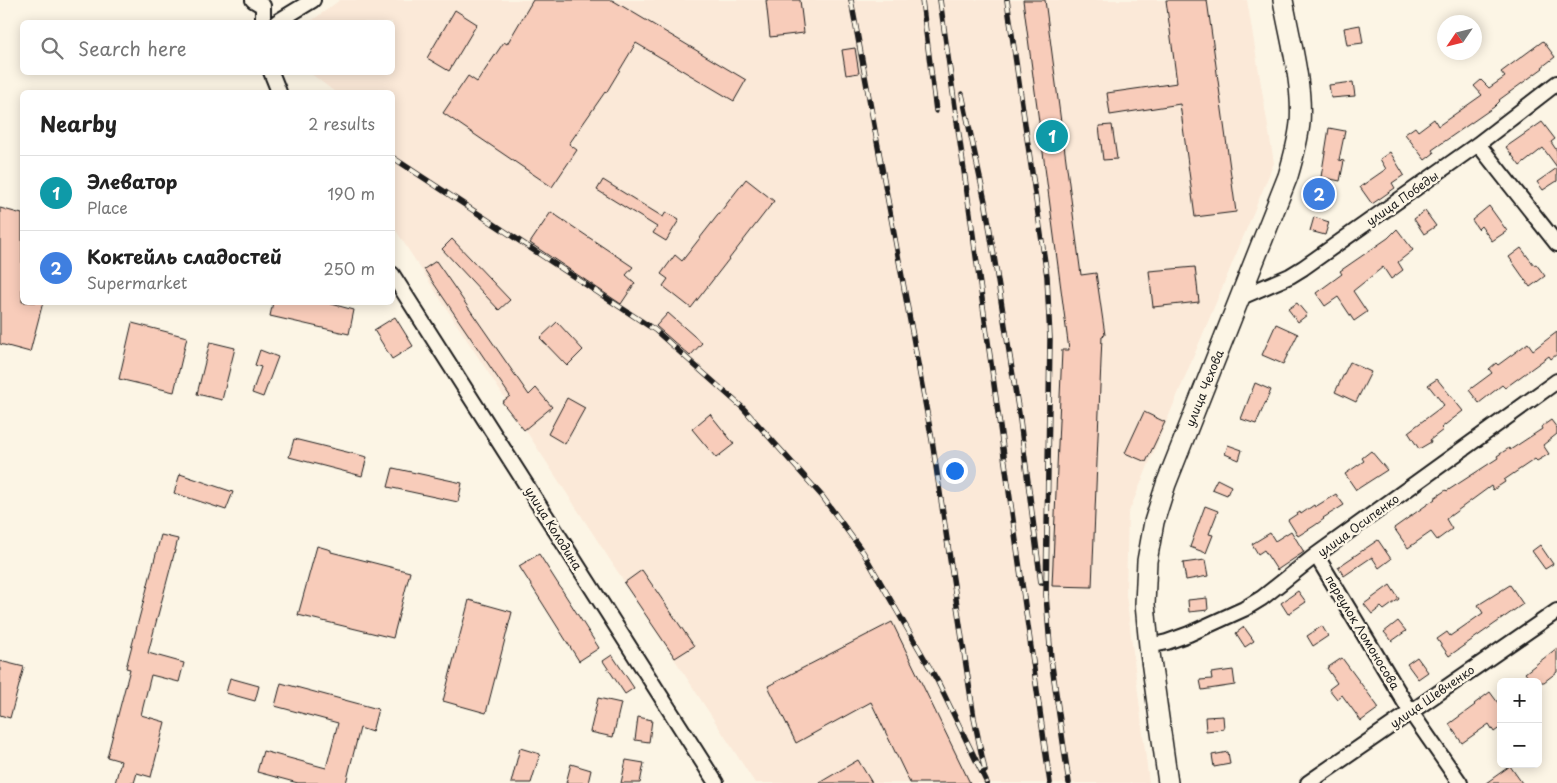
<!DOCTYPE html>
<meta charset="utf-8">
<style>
:root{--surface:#fff;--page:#f2f2f2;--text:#222;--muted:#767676;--line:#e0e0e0;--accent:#2563eb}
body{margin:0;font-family:"Playpen Sans",sans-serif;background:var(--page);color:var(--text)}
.controls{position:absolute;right:15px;bottom:15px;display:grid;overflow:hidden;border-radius:8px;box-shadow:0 2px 12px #0003}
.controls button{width:45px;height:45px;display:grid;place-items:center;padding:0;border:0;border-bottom:1px solid var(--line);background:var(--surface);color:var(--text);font:25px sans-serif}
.compass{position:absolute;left:1437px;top:15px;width:45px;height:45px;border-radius:50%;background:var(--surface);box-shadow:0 2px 12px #0003;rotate:235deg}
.you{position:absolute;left:954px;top:470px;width:18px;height:18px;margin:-12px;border:4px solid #fff;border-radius:50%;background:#1a73e8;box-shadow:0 0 0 8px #1a73e833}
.badge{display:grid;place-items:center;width:32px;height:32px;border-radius:50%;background:var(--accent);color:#fff;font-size:16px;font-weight:700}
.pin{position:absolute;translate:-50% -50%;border:2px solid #fff;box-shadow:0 1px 5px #0006}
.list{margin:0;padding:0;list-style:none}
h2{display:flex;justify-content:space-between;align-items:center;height:65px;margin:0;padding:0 20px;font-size:21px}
h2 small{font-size:16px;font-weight:400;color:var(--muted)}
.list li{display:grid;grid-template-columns:32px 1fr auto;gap:15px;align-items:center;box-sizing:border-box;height:75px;padding:0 20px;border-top:1px solid var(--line)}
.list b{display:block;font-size:19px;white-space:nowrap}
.list p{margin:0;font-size:16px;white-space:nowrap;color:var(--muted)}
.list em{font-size:16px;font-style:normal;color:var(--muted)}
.icon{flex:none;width:28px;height:28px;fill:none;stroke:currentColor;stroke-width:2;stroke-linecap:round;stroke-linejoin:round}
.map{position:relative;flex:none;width:1557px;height:783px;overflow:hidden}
.search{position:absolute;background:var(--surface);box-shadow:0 2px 12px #0003;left:20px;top:20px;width:375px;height:55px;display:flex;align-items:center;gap:12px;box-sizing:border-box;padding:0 18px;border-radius:8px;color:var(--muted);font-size:19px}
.panel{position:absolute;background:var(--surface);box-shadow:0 2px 12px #0003;left:20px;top:90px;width:375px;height:215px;border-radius:8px}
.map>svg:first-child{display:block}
.built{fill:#fbe9d8}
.building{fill:#f8ccba;stroke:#1c1c1c}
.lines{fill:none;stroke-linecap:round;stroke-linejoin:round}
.street-casing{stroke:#1c1c1c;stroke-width:18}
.secondary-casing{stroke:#1c1c1c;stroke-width:22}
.street{stroke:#fcf5e5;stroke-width:14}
.secondary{stroke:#fcf5e5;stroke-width:19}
.rail-casing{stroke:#1c1c1c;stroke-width:5.5}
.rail{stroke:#fcf5e5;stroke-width:4;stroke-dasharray:11;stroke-linecap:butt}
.labels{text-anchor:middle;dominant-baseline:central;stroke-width:5;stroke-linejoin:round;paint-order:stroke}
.street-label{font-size:12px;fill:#1c1c1c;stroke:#fcf5e5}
</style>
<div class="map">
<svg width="1557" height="783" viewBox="0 0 1557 783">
<rect width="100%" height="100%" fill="#fcf5e5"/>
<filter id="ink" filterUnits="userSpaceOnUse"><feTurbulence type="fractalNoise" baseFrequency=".02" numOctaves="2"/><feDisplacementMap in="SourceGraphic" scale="10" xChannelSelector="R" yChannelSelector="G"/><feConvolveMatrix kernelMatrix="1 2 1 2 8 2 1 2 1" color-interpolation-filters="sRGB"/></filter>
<g filter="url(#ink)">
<path class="built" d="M340 0H1247L1274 163 1128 514 1126 594 1149 783H755L393 226 392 92H335L310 73 392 72V22H310Z"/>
<path class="building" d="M533 0H612L746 80 734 101 636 43 606 93 605 92 569 144 577 150 552 187 443 113 468 76 477 82 504 42 507 44Z
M766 0H800L804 33 770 37Z
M1023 0H1045L1081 275 1096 273 1105 335 1102 336 1092 587 1052 586 1062 350H1069Z
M1166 0H1207L1236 212 1195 217 1180 104 1110 115 1107 93 1177 83Z
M455 10 477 24 449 71 427 58Z
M1360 25 1363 43 1347 45 1344 28Z
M1543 41 1555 57 1542 67 1543 68 1499 100 1500 101 1494 107 1432 150 1434 153 1425 160 1405 134 1415 127 1418 131 1434 119 1438 126 1482 95 1474 86 1481 80 1489 88 1505 77 1501 72Z
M855 48 859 73 846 75 842 50Z
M1353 82 1355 96 1331 98 1329 85Z
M1542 122 1555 139 1551 142 1557 151V167L1543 148 1520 166 1506 147Z
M1112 125 1117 159 1103 160 1099 126Z
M1329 128 1345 131 1339 160 1344 161 1340 181 1321 177Z
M1390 152 1404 175 1392 183 1395 188 1372 204 1360 187 1386 169 1380 159Z
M1557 168V181L1543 190 1537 182Z
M746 179 774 201 691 308 663 286 668 279 661 274 675 255 682 261Z
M603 180 663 217 666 212 679 220 666 241 653 233 657 227 597 190Z
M1489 206 1507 231 1492 241 1481 226 1478 229 1472 220Z
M0 208 22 214V302H43L30 352 0 344Z
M1425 211 1436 226 1424 234 1414 219Z
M551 212 633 267 626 275 635 283 621 304 530 243Z
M1314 217 1329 222 1325 235 1310 231Z
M1397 229 1413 250 1398 262 1403 270 1391 279 1383 267 1353 291 1367 312 1354 321 1338 297 1325 306 1316 293 1342 274 1340 271 1388 238Z
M452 239 510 300 499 310 442 249Z
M1521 248 1534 265 1536 264 1545 276 1530 287 1509 257Z
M436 261 529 395 536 388 552 407 524 430 502 402 510 396 424 269Z
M1195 267 1199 302 1153 307 1149 271Z
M273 302H324L354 310 349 334 270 316Z
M1297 303 1307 315 1298 322 1288 309Z
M668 313 702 343 690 356 656 326Z
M395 317 413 346 392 359 374 330Z
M557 322 583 350 567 366 540 338Z
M132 323 187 337 174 392 119 379Z
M1276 324 1298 334 1283 364 1262 355Z
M1557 332V354L1551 359 1549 356 1505 388 1502 385 1479 403 1469 390 1492 373 1489 369 1496 363 1498 365 1528 343 1533 350Z
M210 342 235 348 222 400 197 394Z
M260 350 278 357 263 397 252 393 261 367 255 365Z
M1350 362 1371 372 1356 402 1335 392Z
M1437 379 1463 411 1441 428 1443 430 1430 440 1431 442 1419 449 1408 432 1444 405 1428 385Z
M1255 383 1271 390 1256 424 1241 419Z
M567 398 585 408 565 444 548 434Z
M1144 412 1165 422 1146 462 1125 453Z
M710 414 734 444 716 458 692 429Z
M1551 420 1557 428V434L1543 445 1549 454 1537 461 1535 459 1504 480 1505 482 1493 490 1491 486 1446 519 1452 529 1437 540 1431 532 1408 548 1394 528 1435 499 1434 498 1446 490 1447 491 1498 458 1497 456 1509 448 1510 450 1542 429 1541 427Z
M294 439 367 457 362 476 289 457Z
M1228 445 1242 450 1239 460 1225 454Z
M1371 451 1387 470 1356 490 1345 474 1364 461 1362 458Z
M393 468 462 483 458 502 388 487Z
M180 474 233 492 226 510 174 493Z
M1217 479 1231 486 1227 495 1212 489Z
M1336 494 1344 505 1323 518 1324 519 1314 526 1298 536 1288 520 1300 512 1301 514 1314 505 1315 507Z
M1205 506 1218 511 1209 534 1213 535 1206 553 1190 547Z
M1291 531 1304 552 1277 570 1264 550 1258 554 1252 544 1270 533 1275 541Z
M161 535 178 539 148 653 184 663 179 682 151 675 141 715 165 722 151 777 137 773 134 783H115L121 761 107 757 130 669 126 668Z
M1378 540 1391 559 1379 568 1372 557 1344 576 1338 567Z
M1540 545 1553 564 1545 569 1532 551Z
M317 546 331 550V552L410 572 393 638 298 615Z
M539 554 599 648 579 661 519 566Z
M1205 560 1208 576 1186 580 1183 563Z
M642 570 694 646 675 658 624 583Z
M1390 585 1399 599 1384 610 1381 607 1372 614 1364 604Z
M1510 585 1523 604 1449 656 1437 639 1447 632 1450 636 1483 613 1478 605Z
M1298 591 1306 602 1288 614 1281 603Z
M1207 598 1208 610 1189 612 1188 600Z
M469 600 512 612 486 713 443 701Z
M1398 621 1406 631 1392 641 1384 632Z
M892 622 970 783H910L871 702 796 743 768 686Z
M1322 626 1328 636 1313 646 1307 636Z
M1244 627 1254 641 1245 647 1236 633Z
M1557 648V672L1544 682H1532L1525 673Z
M612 655 634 688 625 694 603 661Z
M1417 657 1428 672 1418 679 1407 664Z
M1342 658 1379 708 1361 721 1342 695 1337 699 1329 689 1337 683 1327 668Z
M0 661 24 667 10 718 0 715Z
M1233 670 1235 685 1202 690 1200 680 1212 679 1211 673Z
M230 678 259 686 255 701 226 693Z
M281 683 378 709 372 732 360 728 346 783H298L257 772 263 751 326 768 338 723 275 706Z
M1490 692 1501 707V727L1494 732 1489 724 1462 743 1449 724 1475 705 1474 704Z
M598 698 621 703 613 737 590 732Z
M1223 716 1224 729 1206 731 1205 717Z
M638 717 652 720 649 742 635 740Z
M520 748 540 754 531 783H511Z
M1228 752 1230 764 1214 767 1212 755Z
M626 760 644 763 640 783H621Z
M858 760 872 783H819Z
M571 764 591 770 588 783H566Z
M1510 766 1522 783H1486Z"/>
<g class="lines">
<defs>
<path id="street" d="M253 0 263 6V22
M277 22 313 0
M271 72 279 92
M1478 144 1557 244
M392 274 716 783
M1239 298 1290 276 1303 268 1478 144 1557 83
M1316 555 1410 711 1460 783
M1149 646 1167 642 1189 634 1244 609 1262 598 1316 555 1557 381
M1308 783 1557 611"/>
<path id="secondary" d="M1168 783 1149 646 1145 604 1147 561 1154 522 1166 484 1288 176C1293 159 1298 142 1300 123 1303 84 1290 39 1283 0"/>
</defs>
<use href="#street" class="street-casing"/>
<use href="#secondary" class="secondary-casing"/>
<use href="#street" class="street"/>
<use href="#secondary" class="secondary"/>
<defs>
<path id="rail" d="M851 0 932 440 974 718 985 771
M922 0 936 111
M940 0 1050 783
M1007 0 1047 276 1050 339 1046 595 1051 659 1069 783
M962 94 986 206 1020 420 1041 583
M392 157 655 330 743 408 822 496 863 552 938 682 987 783"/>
</defs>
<use href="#rail" class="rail-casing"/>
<use href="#rail" class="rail"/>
</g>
</g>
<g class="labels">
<g class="street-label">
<text transform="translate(1402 198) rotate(-35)">улица Победы</text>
<text transform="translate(1204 388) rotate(-68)">улица Чехова</text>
<text transform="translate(1358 525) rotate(-36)">улица Осипенко</text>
<text transform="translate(554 528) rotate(58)">улица Колодина</text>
<text transform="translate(1363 632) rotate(59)">переулок Ломоносова</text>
<text transform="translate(1432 696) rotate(-35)">улица Шевченко</text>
</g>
</g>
</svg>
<div class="controls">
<button>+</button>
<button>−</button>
</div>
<svg class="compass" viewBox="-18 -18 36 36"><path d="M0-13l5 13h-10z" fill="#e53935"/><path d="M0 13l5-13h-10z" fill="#767676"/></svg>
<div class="you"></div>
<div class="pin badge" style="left:1052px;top:136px;background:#0f9aa8">1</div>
<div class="pin badge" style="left:1319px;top:194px;background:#3f7fe0">2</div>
<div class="search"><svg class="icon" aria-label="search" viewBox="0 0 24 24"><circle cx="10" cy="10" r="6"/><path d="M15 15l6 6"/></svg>Search here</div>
<section class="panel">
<h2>Nearby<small>2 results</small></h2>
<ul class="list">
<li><span class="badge" style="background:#0f9aa8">1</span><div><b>Элеватор</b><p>Place</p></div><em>190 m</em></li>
<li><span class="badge" style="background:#3f7fe0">2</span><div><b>Коктейль сладостей</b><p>Supermarket</p></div><em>250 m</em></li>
</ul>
</section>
</div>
